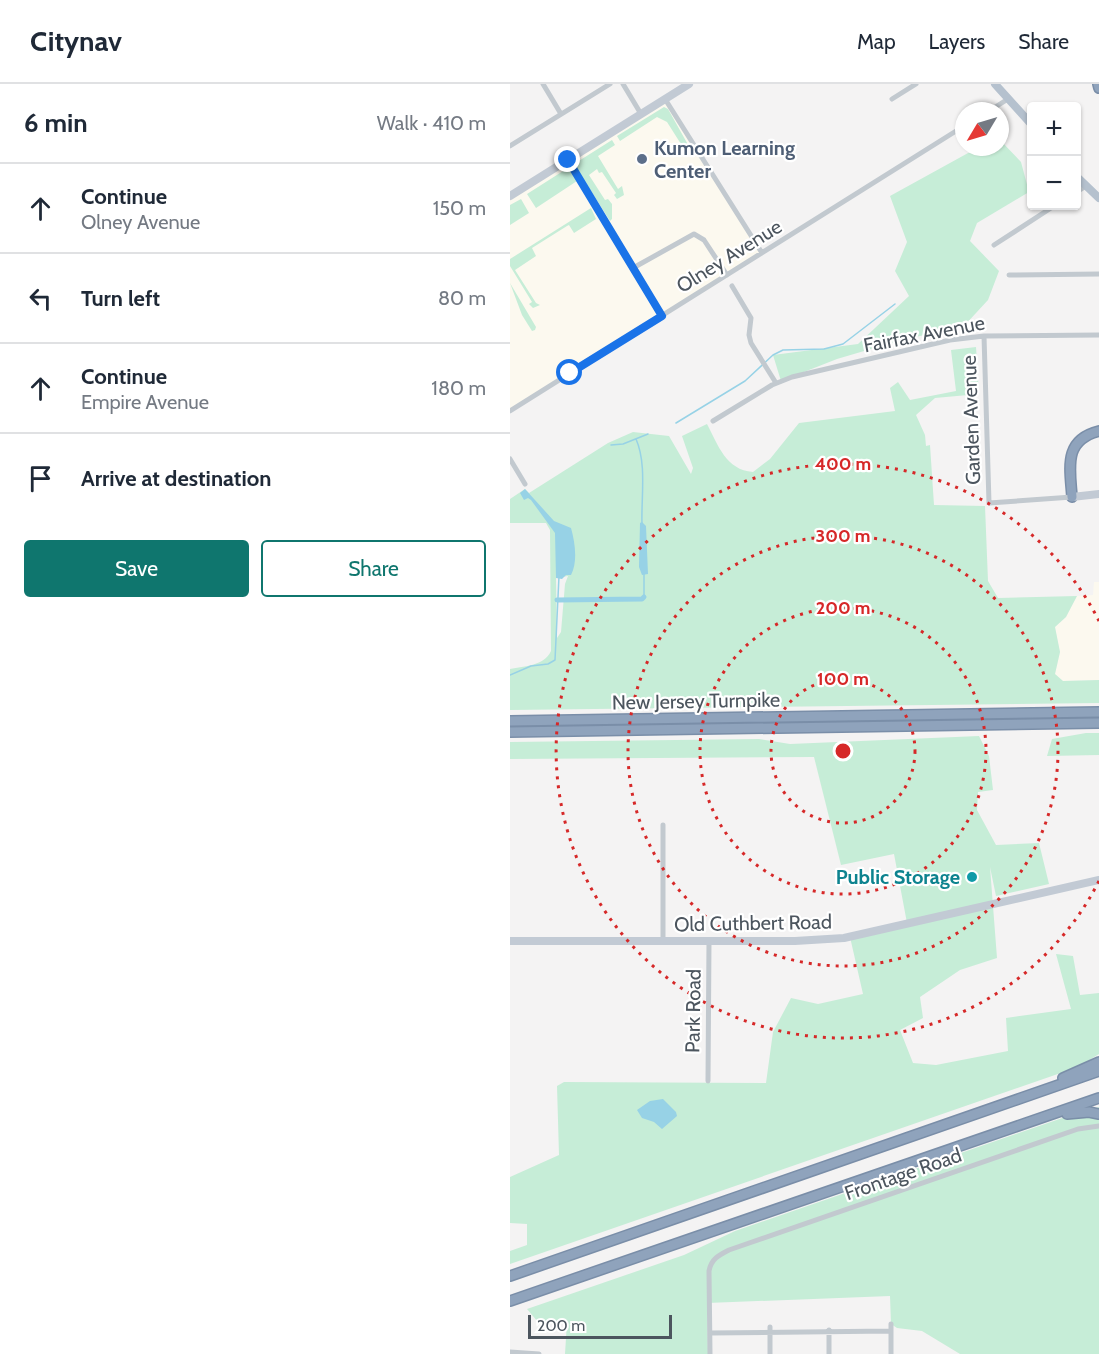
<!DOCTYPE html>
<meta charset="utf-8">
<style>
:root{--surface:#fff;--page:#f6f6f7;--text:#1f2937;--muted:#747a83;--line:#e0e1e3;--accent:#0f766e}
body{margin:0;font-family:Cabin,sans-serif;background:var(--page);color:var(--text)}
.controls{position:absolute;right:18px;top:18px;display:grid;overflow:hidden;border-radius:6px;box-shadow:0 2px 4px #0004}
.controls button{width:54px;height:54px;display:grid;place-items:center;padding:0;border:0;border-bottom:2px solid var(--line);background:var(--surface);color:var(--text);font:30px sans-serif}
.compass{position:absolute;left:445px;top:18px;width:54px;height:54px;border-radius:50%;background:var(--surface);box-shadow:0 2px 4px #0004;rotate:232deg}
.scale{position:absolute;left:18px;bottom:15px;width:144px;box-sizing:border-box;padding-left:6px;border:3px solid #4c555e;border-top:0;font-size:16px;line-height:21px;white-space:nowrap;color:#4c555e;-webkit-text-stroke:4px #fff;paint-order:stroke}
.stop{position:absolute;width:18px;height:18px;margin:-14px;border:4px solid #1a73e8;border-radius:50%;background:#fff}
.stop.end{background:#1a73e8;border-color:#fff;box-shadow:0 2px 6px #0008}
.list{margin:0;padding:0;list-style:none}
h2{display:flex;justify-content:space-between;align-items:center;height:78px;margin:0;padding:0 24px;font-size:26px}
h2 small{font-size:20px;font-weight:400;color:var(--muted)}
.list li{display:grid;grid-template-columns:39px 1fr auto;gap:18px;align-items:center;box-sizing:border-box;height:90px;padding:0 24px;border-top:2px solid var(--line)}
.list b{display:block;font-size:22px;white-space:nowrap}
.list p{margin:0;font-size:20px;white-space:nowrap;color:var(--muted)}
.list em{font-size:20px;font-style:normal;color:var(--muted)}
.actions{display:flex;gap:12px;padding:18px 24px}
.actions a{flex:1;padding:14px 0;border:2px solid var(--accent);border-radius:6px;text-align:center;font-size:21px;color:var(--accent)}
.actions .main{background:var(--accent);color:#fff}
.icon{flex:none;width:33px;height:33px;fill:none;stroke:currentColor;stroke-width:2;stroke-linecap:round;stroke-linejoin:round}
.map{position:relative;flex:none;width:589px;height:1270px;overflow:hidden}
header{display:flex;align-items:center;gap:36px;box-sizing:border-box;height:84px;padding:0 30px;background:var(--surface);border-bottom:2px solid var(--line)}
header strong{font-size:28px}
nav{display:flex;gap:33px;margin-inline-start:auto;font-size:21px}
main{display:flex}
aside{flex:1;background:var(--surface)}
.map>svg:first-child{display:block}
.commercial{fill:#fcf9ef}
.green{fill:#c6edd7;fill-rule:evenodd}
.water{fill:#97d2e6}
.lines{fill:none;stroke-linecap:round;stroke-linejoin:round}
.stream{stroke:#97d2e6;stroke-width:1.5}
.canal{stroke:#97d2e6;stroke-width:5}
.highway-casing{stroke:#7a8ea8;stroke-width:12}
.street{stroke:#c2c9cf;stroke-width:5}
.secondary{stroke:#c2cad4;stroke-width:8}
.primary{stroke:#b5c1ce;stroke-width:8}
.highway{stroke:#8fa3bc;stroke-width:9}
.route{stroke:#1a73e8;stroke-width:8}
.ring{fill:none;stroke:#d62828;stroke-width:3;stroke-dasharray:3 6}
.service-dot{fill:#5c6f8a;stroke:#fff;stroke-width:2}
.culture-dot{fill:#0f9aa8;stroke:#fff;stroke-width:2}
.labels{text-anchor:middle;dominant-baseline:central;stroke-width:4.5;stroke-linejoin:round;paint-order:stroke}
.service-label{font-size:20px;font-weight:bold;fill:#4e5e75;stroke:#fff;text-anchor:start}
.street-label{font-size:20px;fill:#4c555e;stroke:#fff}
.culture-label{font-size:20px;font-weight:bold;fill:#0d838f;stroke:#fff;text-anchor:end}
.centre{fill:#d62828;stroke:#fff;stroke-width:3}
.ring-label{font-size:18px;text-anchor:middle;font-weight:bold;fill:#d62828;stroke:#fff;stroke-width:4.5;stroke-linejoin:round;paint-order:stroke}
</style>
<header>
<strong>Citynav</strong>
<nav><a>Map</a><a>Layers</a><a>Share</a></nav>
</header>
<main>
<aside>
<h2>6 min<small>Walk · 410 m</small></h2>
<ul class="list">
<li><svg class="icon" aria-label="ahead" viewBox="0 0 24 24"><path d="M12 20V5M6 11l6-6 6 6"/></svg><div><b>Continue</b><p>Olney Avenue</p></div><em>150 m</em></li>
<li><svg class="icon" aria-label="left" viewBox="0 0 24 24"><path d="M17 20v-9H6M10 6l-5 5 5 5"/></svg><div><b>Turn left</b></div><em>80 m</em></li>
<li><svg class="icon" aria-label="ahead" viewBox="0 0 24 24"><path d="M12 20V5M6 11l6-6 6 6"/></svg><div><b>Continue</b><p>Empire Avenue</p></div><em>180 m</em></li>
<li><svg class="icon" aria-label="arrive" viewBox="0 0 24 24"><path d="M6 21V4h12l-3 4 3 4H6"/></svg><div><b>Arrive at destination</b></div></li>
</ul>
<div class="actions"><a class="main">Save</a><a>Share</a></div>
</aside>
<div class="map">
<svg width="589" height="1270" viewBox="0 0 589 1270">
<rect width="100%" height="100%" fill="#f4f3f3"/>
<path class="commercial" d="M155 15 252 169 0 326V112Z
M584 498H589V596L553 597 545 590 550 568 545 543 556 533 567 512 583 511Z"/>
<path class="green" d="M154 23 158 25 181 66 176 68 157 38 147 33 110 57 107 52Z
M102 56 105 61 88 72 108 105 112 102 114 111 107 115 104 111 106 109 92 88 89 89 87 85 79 91 95 116 98 115 102 120V135L100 137 64 80Z
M490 56 511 78 519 108 467 139 460 157 489 187 478 216 454 242 388 257 327 275 271 297 263 271 348 260 399 212 385 187 397 158 380 112 469 63H490Z
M61 82 70 95 26 124 17 110Z
M11 115 19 129 0 141V121Z
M81 124 86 135 64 149 59 141 57 142 22 164 26 172 5 186 26 219 30 221 23 224 19 220 22 218 0 182V175Z
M0 199 26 243 25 246 22 247 12 231Z
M466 263 469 310 425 314 406 331 415 351 416 362 420 361 424 421 475 422 478 497 488 514 567 512 556 533 545 543 550 568 545 590 553 597 589 596V619L0 626V585C15 582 34 582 41 567L40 446 36 439H0V415L15 405 19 409 98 359 123 348 159 352 181 390 183 384 172 352 197 340C208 361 216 386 243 388L260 375 289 339 385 327 380 304 388 298 400 316 446 307 441 266ZM58 492 55 500 51 548 47 554 46 494Z
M576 649H589V671L537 672 542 655Z
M469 652 479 672 483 706 468 708 467 726 486 761 529 759 539 800 486 812 480 783 487 874 450 886 410 913 413 934 390 946 403 979 426 981 498 967 496 934 561 925 546 870 563 872 570 911 589 909V970L568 983 0 1180V1167L17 1161V1140L0 1139V1093L49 1071 47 1002 54 998 256 999 263 948 281 914 308 920 353 910 340 853 397 839 384 770 331 781 304 673 0 675V658L249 655 280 660Z
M589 1023V1270H450L412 1247 387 1244 381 1240 380 1212 197 1219 198 1270H55L57 1238H28L17 1225 174 1171 225 1147 564 1030Z"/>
<path class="water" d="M15 405 44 437 61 444C65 458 68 478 61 491H56L52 495 46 494 45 449 21 416 18 414 14 416 10 409Z
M132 438 136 442 138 490 132 491 129 483 130 439Z
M153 1015 166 1028 167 1032 152 1045 144 1038 132 1034 127 1026 140 1017Z"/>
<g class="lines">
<path class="stream" d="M166 339 235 297 263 271 273 266 314 265 333 260 385 220
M126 355C137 380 131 414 132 440
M101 361 113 360 138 350
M134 513V490
M0 591 21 582 38 580 45 576 49 492"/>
<path class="canal" d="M47 516 132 515 134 513"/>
<defs>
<path id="highway" d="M588 0 589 4
M562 413C560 384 553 356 589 347
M0 637 589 628
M0 648 589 639
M553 994 589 978
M557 1030 579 1028 589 1030
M0 1192 589 987
M0 1217 589 1014"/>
</defs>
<use href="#highway" class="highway-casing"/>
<path class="street" d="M33 0 51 30
M113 0 131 30
M155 15 252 169
M382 15 406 0
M479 27 498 15
M0 62 100 0
M58 76 152 232
M566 108 576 102
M484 161 544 122
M123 184 184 150 194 156 217 191
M499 191 589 190
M222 202 241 234 239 251 241 259 266 299
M474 252 479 419 562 413
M0 327 454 42
M203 337 262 301 282 293 440 256 474 252 589 251
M0 375 15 400
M153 857V741
M198 997 199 857
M381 1240V1270
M260 1243V1270
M200 1249 380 1247
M0 1268 29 1270
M200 1270 199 1187C201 1175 209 1171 219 1166L568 1045 589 1042
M319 1270V1246"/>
<path class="secondary" d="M0 112 179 0
M562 413 589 410
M0 857H285L334 854 589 796"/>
<path class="primary" d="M485 0 522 41
M566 92 589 114"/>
<use href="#highway" class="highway"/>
</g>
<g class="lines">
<path class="route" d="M58 76 152 232 60 289"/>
</g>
<g class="ring">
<circle cx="333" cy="667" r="72"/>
<circle cx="333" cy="667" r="143"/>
<circle cx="333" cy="667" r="215"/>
<path d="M589 797A287 287 0 1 1 589 537"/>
</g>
<circle class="service-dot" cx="132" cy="75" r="6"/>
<circle class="culture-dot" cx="462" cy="793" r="6"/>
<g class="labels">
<g class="service-label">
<text x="144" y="64">Kumon Learning<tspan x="144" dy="23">Center</tspan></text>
</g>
<g class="street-label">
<text transform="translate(219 172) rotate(-32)">Olney Avenue</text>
<text transform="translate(414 250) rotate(-11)">Fairfax Avenue</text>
<text transform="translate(461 336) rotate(-92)">Garden Avenue</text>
<text transform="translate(186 617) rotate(-1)">New Jersey Turnpike</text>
<text transform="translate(243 839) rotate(-1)">Old Cuthbert Road</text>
<text transform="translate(183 927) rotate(-89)">Park Road</text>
<text transform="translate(393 1090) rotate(-19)">Frontage Road</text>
</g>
<g class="culture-label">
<text x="450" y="793">Public Storage</text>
</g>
</g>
<circle cx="333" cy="667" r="9" class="centre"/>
<g class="ring-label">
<text x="333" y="386">400 m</text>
<text x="333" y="458">300 m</text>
<text x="333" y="530">200 m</text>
<text x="333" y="601">100 m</text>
</g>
</svg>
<div class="controls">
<button>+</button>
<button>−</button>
</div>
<svg class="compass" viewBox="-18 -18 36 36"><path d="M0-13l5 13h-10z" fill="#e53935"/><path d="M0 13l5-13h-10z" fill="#747a83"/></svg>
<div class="scale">200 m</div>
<div class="stop" style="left:60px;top:289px"></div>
<div class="stop end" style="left:58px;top:76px"></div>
</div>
</main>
